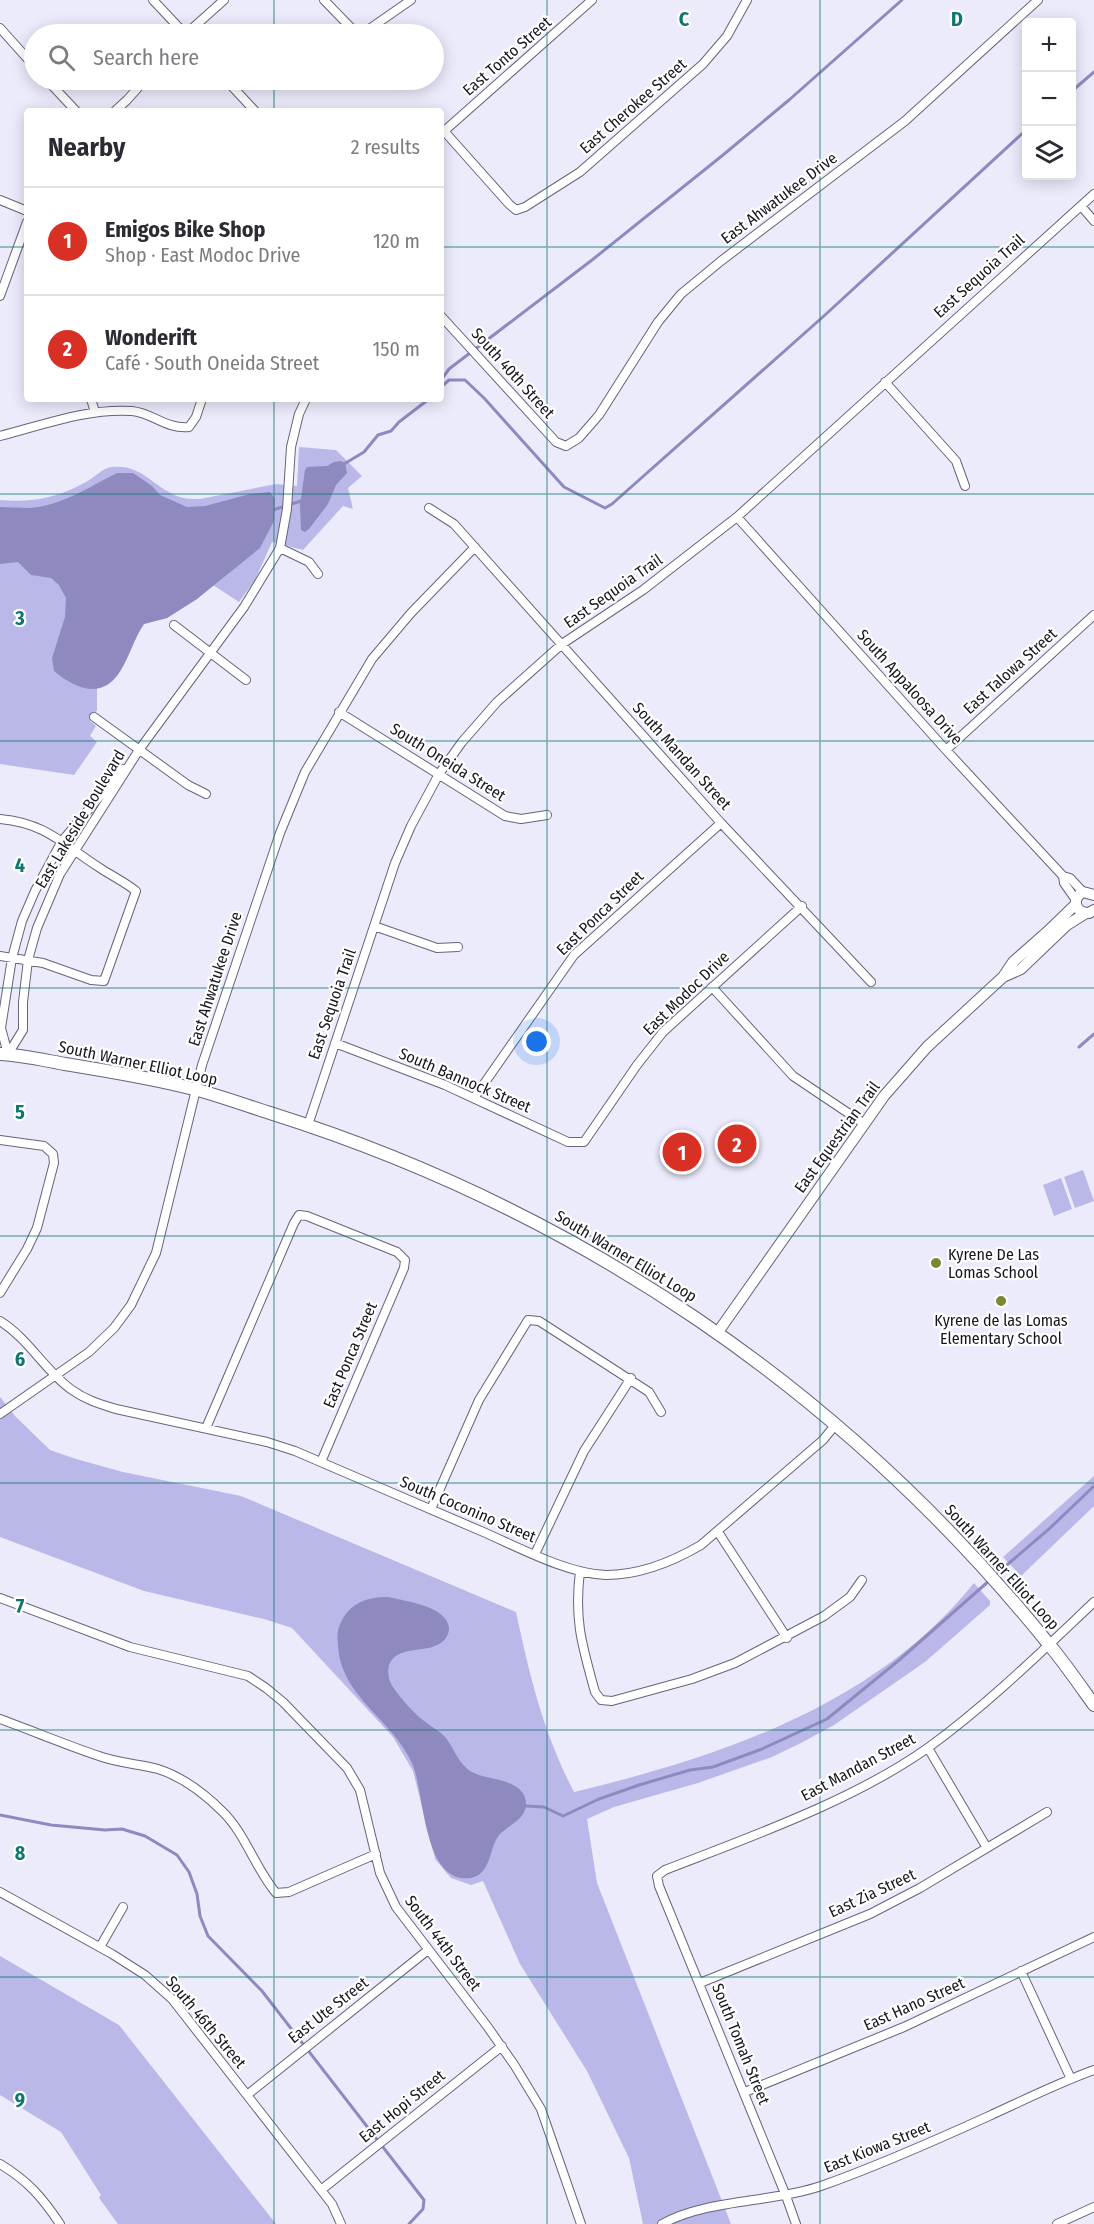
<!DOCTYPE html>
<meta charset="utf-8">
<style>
:root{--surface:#fff;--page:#f7f7f7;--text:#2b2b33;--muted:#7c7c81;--line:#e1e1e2;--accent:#d93025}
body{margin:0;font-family:"Fira Sans Condensed",sans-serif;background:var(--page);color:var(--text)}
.controls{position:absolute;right:18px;top:18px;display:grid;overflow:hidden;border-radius:6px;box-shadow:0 3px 15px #0003}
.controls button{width:54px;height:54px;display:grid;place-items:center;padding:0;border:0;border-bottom:2px solid var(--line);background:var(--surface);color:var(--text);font:30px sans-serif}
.you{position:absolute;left:537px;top:1042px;width:21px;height:21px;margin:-15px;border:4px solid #fff;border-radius:50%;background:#1a73e8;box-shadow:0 0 0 9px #1a73e833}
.badge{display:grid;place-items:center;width:39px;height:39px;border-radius:50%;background:var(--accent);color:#fff;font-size:20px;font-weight:700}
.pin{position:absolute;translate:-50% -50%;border:3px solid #fff;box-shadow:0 2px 6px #0006}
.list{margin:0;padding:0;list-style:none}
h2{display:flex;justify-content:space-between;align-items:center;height:78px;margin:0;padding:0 24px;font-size:26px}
h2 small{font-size:20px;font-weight:400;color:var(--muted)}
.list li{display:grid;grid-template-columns:39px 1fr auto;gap:18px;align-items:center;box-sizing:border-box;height:108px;padding:0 24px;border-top:2px solid var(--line)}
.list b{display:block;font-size:22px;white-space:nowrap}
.list p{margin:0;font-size:20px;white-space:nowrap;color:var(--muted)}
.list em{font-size:20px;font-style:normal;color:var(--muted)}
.icon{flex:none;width:33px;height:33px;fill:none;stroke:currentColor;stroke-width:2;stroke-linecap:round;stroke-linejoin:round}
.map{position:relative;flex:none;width:1094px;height:2224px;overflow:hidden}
.search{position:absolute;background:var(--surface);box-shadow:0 3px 15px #0003;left:24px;top:24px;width:420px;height:66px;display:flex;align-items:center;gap:15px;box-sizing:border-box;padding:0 21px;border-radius:33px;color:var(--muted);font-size:22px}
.panel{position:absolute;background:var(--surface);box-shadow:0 3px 15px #0003;left:24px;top:108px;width:420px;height:294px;border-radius:6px}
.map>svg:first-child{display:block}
.green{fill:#bab8e9}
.water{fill:#8e8ac0}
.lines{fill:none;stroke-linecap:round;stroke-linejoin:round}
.stream{stroke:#8e8ac0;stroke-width:3}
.minor-casing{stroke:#65647b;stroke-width:10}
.tertiary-casing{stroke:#65647b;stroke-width:12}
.secondary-casing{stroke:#65647b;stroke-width:14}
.minor{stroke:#fff;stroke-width:8}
.tertiary{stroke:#fff;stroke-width:10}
.secondary{stroke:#fff;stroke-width:12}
.grid{fill:none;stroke:#0f766e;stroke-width:1.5;stroke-opacity:0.55}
.poi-dot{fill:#7b8734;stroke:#fff;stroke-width:2}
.labels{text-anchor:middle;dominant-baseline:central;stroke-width:4.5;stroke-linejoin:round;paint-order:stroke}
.street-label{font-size:16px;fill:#171620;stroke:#fff}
.poi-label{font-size:16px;fill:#171620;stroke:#fff;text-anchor:start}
.grid-label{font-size:20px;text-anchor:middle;font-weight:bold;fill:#0f766e;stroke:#fff;stroke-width:4.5;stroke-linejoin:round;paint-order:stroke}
</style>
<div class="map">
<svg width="1094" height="2224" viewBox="0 0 1094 2224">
<rect width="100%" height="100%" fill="#ecebfc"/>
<path class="green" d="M299 447 336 450 362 476 348 488 353 509 343 506 303 550 272 542 255 580 239 602 213 585 197 599 167 618 144 624C130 644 124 683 97 688V710L90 721 96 726 90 736 97 742 74 775 0 764V500C30 503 57 498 84 483 93 479 102 468 112 467 142 464 152 486 177 496 184 499 193 499 200 499L276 484 297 486Z
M1083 1170 1094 1201 1075 1208 1064 1177Z
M1061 1178 1072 1209 1054 1216 1043 1185Z
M0 1397 15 1416 50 1450 76 1459 123 1472 241 1496 516 1612C530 1677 543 1732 574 1792 720 1757 876 1705 974 1583L990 1601V1605L925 1662 834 1725 801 1743 772 1757 698 1783 614 1807 587 1819 597 1883 731 2224H643L629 2158 587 2071 520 1964 483 1881 471 1885 451 1878 435 1859 413 1771 393 1737 292 1628 264 1619 144 1591 0 1537Z
M1094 1476V1506L1021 1576 1003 1557Z
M0 1956 119 2025 276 2224H118L99 2198 101 2195 61 2132 0 2095Z"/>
<path class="water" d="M341 461 345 463 347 473 336 485 328 504 309 529 305 532 301 530 300 505 305 470 307 467 327 466 334 462Z
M117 473H133L152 486 160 495 187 507 205 506 250 494 270 492 275 499 274 521 260 548 197 599 167 618 144 624C134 638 130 655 121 670 103 700 77 690 54 671L52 658 65 617 66 598 59 585 51 578 31 575 18 562 0 564V507C9 507 19 508 29 508 61 506 89 487 117 473Z
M388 1597C405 1601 447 1606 449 1628 449 1636 444 1642 437 1645 421 1653 397 1646 389 1665 387 1673 389 1681 393 1687 402 1700 414 1714 427 1723 433 1728 440 1731 445 1737 455 1749 458 1764 472 1772 488 1781 527 1778 526 1805 525 1821 505 1826 497 1838 489 1852 490 1874 471 1878 422 1885 425 1791 412 1763 393 1720 341 1697 338 1646 337 1636 337 1629 342 1620 352 1602 368 1597 388 1597Z"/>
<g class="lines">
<path class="stream" d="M1072 91 1094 72
M441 380 449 369 592 260 723 155 789 100 902 0
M441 387 449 380H465L484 398 564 487 605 508 612 504 825 315 1026 130
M344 464 364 452 378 435 391 431 399 422 429 399
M273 510 304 500
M1079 1047 1094 1034
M995 1575 1049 1529 1094 1486
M526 1806 544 1807 563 1816 599 1799 639 1785 690 1770 713 1767 762 1749 827 1719 898 1661 990 1580
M0 1815 51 1825 105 1830 122 1829 145 1836 177 1855 189 1872 197 1894 200 1916 208 1936 262 1991 424 2200 423 2209 409 2224"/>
<defs>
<path id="minor" d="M153 0 185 34
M324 0 357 34
M0 28 34 66
M186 34 224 0
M362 34 411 0
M47 80 76 111
M226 80 255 111
M115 111 127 100 145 80
M444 131 509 204 516 210 525 207 580 172 703 64 727 36 747 0
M442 133 592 0
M0 200 27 211
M1081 206 1094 221
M0 296 27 222
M441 316 556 442 566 446 579 438 599 415 658 322 681 294 721 261 905 121 1038 0
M885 382 956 461 965 486
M91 399 95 412
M0 436C43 425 87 408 132 411 153 413 165 429 189 427L196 417 202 399
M429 508 454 524 721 823 871 982
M737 517 946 750 1063 876 1064 883 1076 900
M280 548 309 562 318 574
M174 625 246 680
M339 712 505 816 521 819 547 815
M94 717 188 785 206 794
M946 750 1094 615
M0 819C46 823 64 845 100 868 112 876 125 882 136 891L104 981 91 980 43 963 0 956
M1063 876 1070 878 1083 892
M374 926 437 948 458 947
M712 987 793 1076 863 1123
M335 1043 445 1085 568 1142H584L637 1065 663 1032 802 906
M8 1054 23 1030V1002L28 960 37 928 60 874 139 750 244 607 280 548 287 509 291 447 299 414 306 399
M8 1054 1 1028 12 958 22 921 35 891 62 841 123 769
M474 1098 574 955 721 823
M308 1125 395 863 411 826 439 774 462 742 497 702 562 644 643 590 737 517 1094 194
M0 1140 44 1146 53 1154 54 1163 37 1228 27 1249 0 1293
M0 1321C29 1339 45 1371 72 1390 86 1400 100 1404 116 1409L267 1442 295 1451C357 1478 419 1504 481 1531 516 1546 567 1574 606 1575 639 1575 672 1562 701 1545L823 1440 836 1424
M0 1414 89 1352 114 1328 131 1305 156 1253 202 1065 280 833 305 772 372 659 411 613 475 547
M206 1428 294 1223 299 1215 307 1216 397 1252 405 1260 404 1268 321 1462
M431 1509 479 1400 528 1320 539 1321 649 1392 661 1412
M718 1532 787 1638
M535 1554 584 1451 631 1378
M580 1571C574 1620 582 1645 595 1692L601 1700 612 1701 692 1679 735 1663 824 1616 850 1597 862 1580
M0 1598 130 1647 248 1676 266 1688 283 1702 347 1768 360 1790 380 1873 396 1907 487 2026 515 2066 541 2109 581 2224
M0 1719C33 1731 66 1745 99 1756 118 1763 139 1764 158 1769 183 1777 205 1794 223 1812 246 1835 255 1868 276 1893L289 1892 376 1854
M928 1748 987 1848
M0 1892 112 1954 145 1975 172 1999 332 2204 341 2224
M100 1947 123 1907
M1021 1971 1071 2079
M700 1983 870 1914 920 1888 1047 1812
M745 2092 904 2027 1094 1937
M247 2095 428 1950
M0 2164C28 2181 42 2197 60 2224
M321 2190 502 2046
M662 2224C707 2199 771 2203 821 2186 878 2166 934 2141 989 2116 1024 2100 1058 2083 1094 2070
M796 2224 786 2196 659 1886 657 1876 665 1870C750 1837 855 1800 929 1747 988 1704 1041 1652 1094 1602
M1057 2224 1094 2207"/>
<path id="tertiary" d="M1094 895 1083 892C1071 899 1075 913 1089 913L1094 910
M1003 977 1021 969 1067 925 1086 913
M718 1332 884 1096 927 1047 1003 977 1013 962 1047 932 1076 904"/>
<path id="secondary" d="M0 1054C22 1055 43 1060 65 1064 108 1071 152 1078 194 1089 220 1096 245 1105 270 1113 578 1210 843 1390 1047 1642 1064 1662 1079 1684 1094 1705"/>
</defs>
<use href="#minor" class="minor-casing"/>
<use href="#tertiary" class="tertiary-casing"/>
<use href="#secondary" class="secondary-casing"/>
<use href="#minor" class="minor"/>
<use href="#tertiary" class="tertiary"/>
<use href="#secondary" class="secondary"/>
</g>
<path class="grid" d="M274 0V34M547 0V2224M820 0V2224M274 80V111M0 247H27M441 247H1094M274 399V2224M0 494H1094M0 741H1094M0 988H1094M0 1236H1094M0 1483H1094M0 1730H1094M0 1977H1094"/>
<g class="poi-dot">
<circle cx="936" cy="1263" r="6"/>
<circle cx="1001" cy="1301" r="6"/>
</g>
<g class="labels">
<g class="street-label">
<text transform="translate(507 56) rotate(-41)">East Tonto Street</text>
<text transform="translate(633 106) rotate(-41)">East Cherokee Street</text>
<text transform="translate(779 198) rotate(-37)">East Ahwatukee Drive</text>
<text transform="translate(979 276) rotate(-42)">East Sequoia Trail</text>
<text transform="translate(513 373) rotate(48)">South 40th Street</text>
<text transform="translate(613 591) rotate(-35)">East Sequoia Trail</text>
<text transform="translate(1010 671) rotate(-42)">East Talowa Street</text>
<text transform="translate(910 687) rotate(48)">South Appaloosa Drive</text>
<text transform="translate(682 756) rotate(48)">South Mandan Street</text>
<text transform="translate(448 762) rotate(32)">South Oneida Street</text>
<text transform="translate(80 819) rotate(-59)">East Lakeside Boulevard</text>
<text transform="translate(600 913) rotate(-44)">East Ponca Street</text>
<text transform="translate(215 979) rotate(-72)">East Ahwatukee Drive</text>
<text transform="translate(686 993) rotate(-44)">East Modoc Drive</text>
<text transform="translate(332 1004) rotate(-71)">East Sequoia Trail</text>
<text transform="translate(138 1063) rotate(12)">South Warner Elliot Loop</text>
<text transform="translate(465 1080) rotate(23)">South Bannock Street</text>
<text transform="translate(837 1137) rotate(-54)">East Equestrian Trail</text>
<text transform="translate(626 1256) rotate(31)">South Warner Elliot Loop</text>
<text transform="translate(350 1355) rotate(-67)">East Ponca Street</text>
<text transform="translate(468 1509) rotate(23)">South Coconino Street</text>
<text transform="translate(1002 1567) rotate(48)">South Warner Elliot Loop</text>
<text transform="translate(858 1767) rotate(-28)">East Mandan Street</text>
<text transform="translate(872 1893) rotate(-25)">East Zia Street</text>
<text transform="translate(443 1943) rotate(53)">South 44th Street</text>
<text transform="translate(914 2004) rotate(-24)">East Hano Street</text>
<text transform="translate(328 2010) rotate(-38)">East Ute Street</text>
<text transform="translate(206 2022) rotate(50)">South 46th Street</text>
<text transform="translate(741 2044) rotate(68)">South Tomah Street</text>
<text transform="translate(402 2106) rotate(-39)">East Hopi Street</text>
<text transform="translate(877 2147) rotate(-22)">East Kiowa Street</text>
</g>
<g class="poi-label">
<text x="948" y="1254">Kyrene De Las<tspan x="948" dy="18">Lomas School</tspan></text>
<text x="1001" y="1320" text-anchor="middle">Kyrene de las Lomas<tspan x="1001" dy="18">Elementary School</tspan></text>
</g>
</g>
<g class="grid-label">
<text x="684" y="26">C</text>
<text x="957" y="26">D</text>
<text x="20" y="625">3</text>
<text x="20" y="872">4</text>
<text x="20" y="1119">5</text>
<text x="20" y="1366">6</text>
<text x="20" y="1613">7</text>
<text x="20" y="1860">8</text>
<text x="20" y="2107">9</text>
</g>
</svg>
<div class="controls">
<button>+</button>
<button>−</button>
<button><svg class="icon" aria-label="layers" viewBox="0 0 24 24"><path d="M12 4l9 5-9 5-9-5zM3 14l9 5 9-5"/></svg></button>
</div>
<div class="you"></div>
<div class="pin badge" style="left:682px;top:1152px">1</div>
<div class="pin badge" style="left:737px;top:1144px">2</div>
<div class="search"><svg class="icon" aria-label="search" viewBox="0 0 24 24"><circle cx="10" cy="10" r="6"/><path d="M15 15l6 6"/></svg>Search here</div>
<section class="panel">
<h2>Nearby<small>2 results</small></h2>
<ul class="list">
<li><span class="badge">1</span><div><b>Emigos Bike Shop</b><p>Shop · East Modoc Drive</p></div><em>120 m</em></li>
<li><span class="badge">2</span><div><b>Wonderift</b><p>Café · South Oneida Street</p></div><em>150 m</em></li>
</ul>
</section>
</div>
